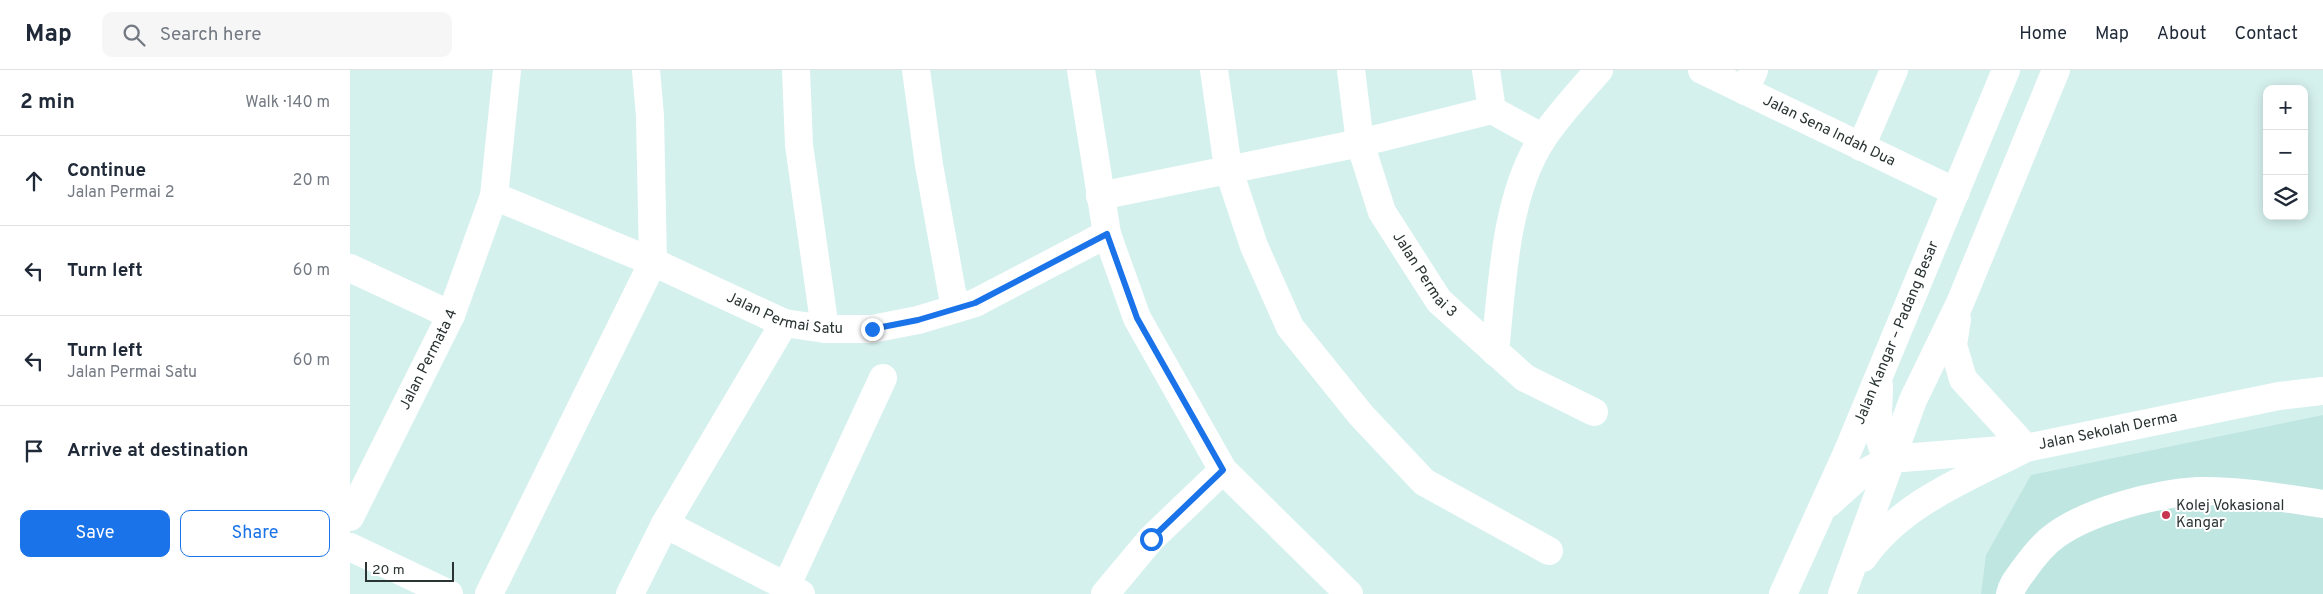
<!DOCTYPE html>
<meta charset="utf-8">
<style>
:root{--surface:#fff;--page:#f6f6f7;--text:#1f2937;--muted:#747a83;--line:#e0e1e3;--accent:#1a73e8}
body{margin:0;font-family:Overpass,sans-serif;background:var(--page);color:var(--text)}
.controls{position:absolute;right:15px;top:15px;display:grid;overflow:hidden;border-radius:10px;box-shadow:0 2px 12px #0003}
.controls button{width:45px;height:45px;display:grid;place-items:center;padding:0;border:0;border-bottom:1px solid var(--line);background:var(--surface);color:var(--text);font:25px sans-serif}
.scale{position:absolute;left:15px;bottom:12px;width:89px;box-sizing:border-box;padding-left:5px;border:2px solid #2a3433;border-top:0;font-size:14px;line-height:18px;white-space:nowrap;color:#2a3433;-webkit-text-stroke:4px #fff;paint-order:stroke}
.stop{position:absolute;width:15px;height:15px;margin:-11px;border:4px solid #1a73e8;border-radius:50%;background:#fff}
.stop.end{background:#1a73e8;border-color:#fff;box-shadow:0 1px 5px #0008}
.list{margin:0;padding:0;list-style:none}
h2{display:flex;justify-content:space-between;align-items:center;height:65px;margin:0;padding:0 20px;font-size:21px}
h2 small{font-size:16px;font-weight:400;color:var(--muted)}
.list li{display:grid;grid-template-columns:32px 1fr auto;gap:15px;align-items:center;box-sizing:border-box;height:90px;padding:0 20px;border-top:1px solid var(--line)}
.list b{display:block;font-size:19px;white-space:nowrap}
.list p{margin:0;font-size:16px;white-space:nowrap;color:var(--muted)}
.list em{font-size:16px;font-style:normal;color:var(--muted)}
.actions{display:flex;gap:10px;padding:15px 20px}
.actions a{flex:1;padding:11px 0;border:1px solid var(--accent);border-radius:10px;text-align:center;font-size:18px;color:var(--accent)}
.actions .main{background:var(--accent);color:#fff}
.icon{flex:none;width:28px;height:28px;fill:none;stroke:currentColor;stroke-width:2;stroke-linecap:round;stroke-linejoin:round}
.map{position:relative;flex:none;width:1973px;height:524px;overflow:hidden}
header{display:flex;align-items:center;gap:30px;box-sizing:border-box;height:70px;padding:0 25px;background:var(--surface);border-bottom:1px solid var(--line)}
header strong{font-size:24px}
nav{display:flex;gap:28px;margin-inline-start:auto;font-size:18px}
.search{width:350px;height:45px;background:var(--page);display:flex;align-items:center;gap:12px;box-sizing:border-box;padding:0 18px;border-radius:10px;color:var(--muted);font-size:19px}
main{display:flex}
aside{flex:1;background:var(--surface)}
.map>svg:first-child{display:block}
.built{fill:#c0e6e2}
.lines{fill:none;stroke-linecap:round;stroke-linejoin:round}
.minor{stroke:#fff;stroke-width:28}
.highway{stroke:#fff;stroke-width:28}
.route{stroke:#1a73e8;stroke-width:6}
.poi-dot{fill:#c73650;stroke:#fff;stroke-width:2}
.labels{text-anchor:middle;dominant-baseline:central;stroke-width:4;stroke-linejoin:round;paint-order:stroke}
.street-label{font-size:15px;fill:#2a3433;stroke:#fff}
.poi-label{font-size:15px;fill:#2a3433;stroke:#fff;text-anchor:start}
</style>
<header>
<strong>Map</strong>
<div class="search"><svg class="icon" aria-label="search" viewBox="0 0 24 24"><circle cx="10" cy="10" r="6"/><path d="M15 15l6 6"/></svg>Search here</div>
<nav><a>Home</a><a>Map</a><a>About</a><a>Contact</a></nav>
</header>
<main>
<aside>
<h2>2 min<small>Walk · 140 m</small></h2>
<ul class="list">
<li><svg class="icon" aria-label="ahead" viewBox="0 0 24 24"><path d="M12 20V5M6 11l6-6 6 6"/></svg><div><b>Continue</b><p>Jalan Permai 2</p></div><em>20 m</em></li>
<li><svg class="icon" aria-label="left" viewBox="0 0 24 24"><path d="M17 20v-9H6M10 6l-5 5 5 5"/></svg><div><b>Turn left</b></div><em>60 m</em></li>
<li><svg class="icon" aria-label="left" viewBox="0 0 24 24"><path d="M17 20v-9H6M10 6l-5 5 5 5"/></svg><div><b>Turn left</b><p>Jalan Permai Satu</p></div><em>60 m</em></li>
<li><svg class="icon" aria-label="arrive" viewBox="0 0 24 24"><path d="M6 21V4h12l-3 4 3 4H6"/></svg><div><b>Arrive at destination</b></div></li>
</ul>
<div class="actions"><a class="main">Save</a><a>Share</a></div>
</aside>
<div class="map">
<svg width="1973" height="524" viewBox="0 0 1973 524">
<rect width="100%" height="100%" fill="#d5f1ee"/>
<path class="built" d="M1973 345V524H1631L1636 485 1681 405Z"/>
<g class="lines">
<g class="minor">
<path d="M446 0 449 75 475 259"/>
<path d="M566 0 579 95 605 239"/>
<path d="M731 0 757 164 787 248 873 400 999 524"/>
<path d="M864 0 878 98 904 176 940 257 1011 345 1074 412 1199 481"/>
<path id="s1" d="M1001 0 1010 73 1032 142 1089 231 1175 308 1244 342"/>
<path d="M1136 0 1142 40"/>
<path id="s2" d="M1352 0 1606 122"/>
<path d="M1395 21 1404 0"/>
<path d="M1511 77 1544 0"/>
<path id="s3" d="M144 126 303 192 434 253 475 259H522L568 250 625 233 757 164"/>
<path d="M750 126 1010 73 1142 40 1193 68"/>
<path d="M0 198 101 245"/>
<path d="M1145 282C1152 215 1155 125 1193 68 1209 44 1230 22 1249 0"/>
<path id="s4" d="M1540 389 1676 378 1929 326 1973 321"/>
<path id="s5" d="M0 447 101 245 144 126 157 0"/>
<path d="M315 454 451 524"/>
<path d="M0 477 99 524"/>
<path d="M436 517 533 308"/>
<path d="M139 524 303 192 300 46 296 0"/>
<path d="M280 524 315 454 434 253"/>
<path d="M755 524 801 469 873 400"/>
<path d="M1660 524C1662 515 1667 509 1673 501 1682 488 1693 474 1706 465 1739 441 1807 423 1848 421 1889 420 1932 428 1973 434"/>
</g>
<g class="highway">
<path d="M1529 316C1529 339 1523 372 1540 389"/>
<path d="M1479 433 1510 405 1540 389"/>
<path d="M1513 488C1551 433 1618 408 1676 378L1613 309 1603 275 1607 249"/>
<path id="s6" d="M1433 524 1497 383 1656 0"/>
<path d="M1492 524 1563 330 1610 233 1706 0"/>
</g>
</g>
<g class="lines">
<path class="route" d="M522 259 568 250 625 233 757 164 787 248 873 400 801 469"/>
</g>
<circle class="poi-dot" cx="1816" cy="445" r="5"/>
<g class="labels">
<g class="street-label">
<text stroke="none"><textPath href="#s2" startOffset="141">Jalan Sena Indah Dua</textPath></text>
<text stroke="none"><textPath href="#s1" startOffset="222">Jalan Permai 3</textPath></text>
<text stroke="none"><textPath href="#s3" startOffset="315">Jalan Permai Satu</textPath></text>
<text stroke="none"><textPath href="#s6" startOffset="285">Jalan Kangar – Padang Besar</textPath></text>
<text stroke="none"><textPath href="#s5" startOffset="176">Jalan Permata 4</textPath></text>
<text stroke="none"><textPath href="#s4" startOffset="220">Jalan Sekolah Derma</textPath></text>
</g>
<g class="poi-label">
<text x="1826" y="436">Kolej Vokasional<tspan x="1826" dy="17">Kangar</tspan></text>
</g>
</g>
</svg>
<div class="controls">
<button>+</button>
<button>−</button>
<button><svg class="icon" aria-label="layers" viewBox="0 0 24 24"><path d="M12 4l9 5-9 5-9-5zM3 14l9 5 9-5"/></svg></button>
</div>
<div class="scale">20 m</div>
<div class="stop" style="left:801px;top:469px"></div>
<div class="stop end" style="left:522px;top:259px"></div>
</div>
</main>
